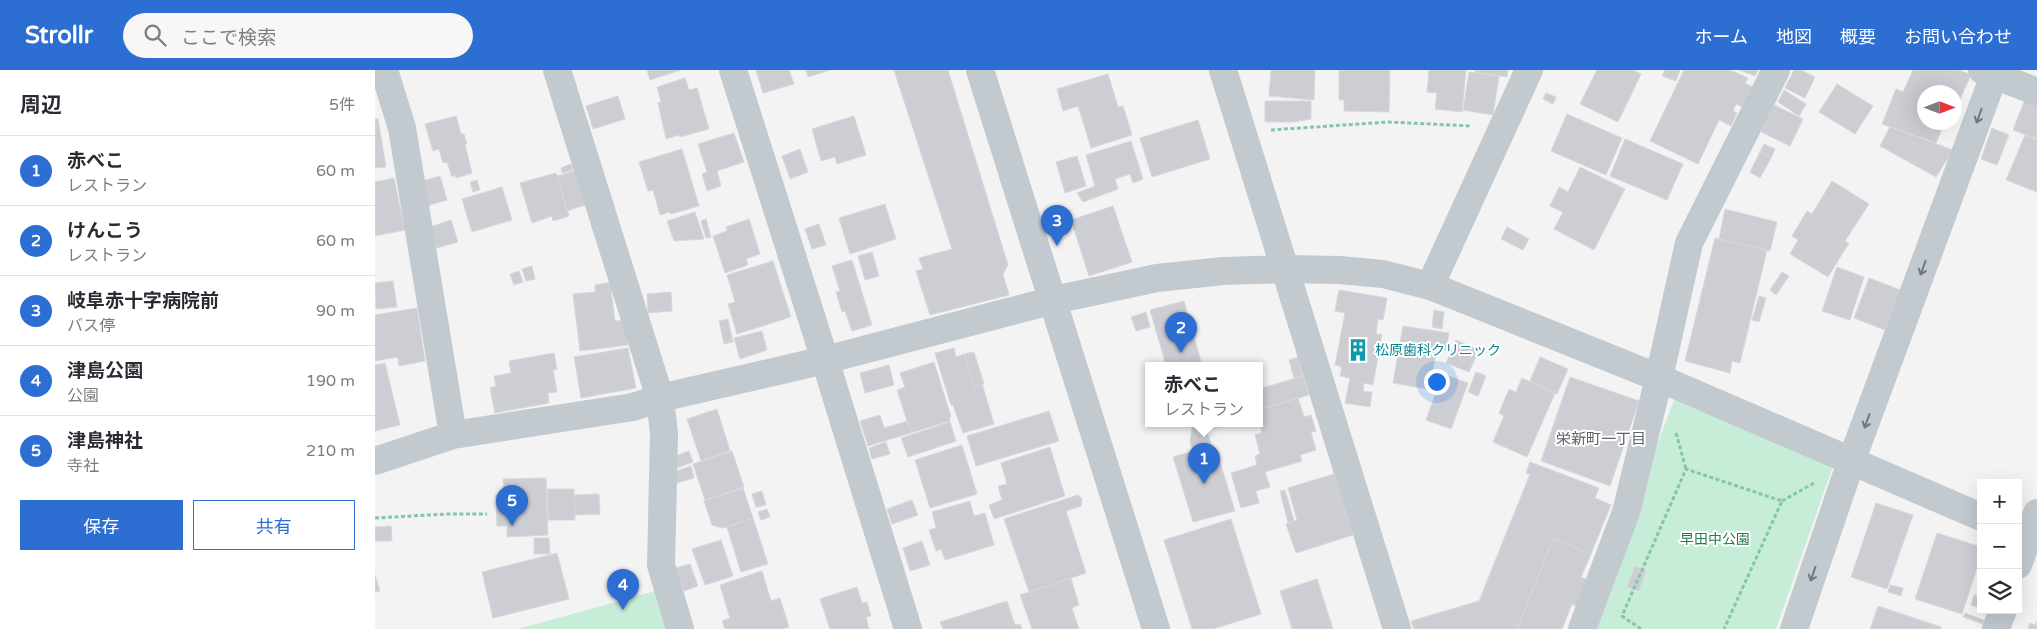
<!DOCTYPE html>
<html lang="ja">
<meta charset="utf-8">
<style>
:root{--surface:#fff;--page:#f7f7f7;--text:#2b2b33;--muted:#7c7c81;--line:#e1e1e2;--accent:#2d6ed3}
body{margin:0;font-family:"Varela Round","Noto Sans JP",sans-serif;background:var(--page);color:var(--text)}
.controls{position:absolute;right:15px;bottom:15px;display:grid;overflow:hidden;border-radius:0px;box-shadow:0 5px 20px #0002}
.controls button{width:45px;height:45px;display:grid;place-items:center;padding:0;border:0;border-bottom:1px solid var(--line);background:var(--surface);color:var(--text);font:25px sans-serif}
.compass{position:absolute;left:1542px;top:15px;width:45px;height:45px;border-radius:50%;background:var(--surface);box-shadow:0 5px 20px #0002;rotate:90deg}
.you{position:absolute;left:1061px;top:311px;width:18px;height:18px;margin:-12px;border:4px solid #fff;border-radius:50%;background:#1a73e8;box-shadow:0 0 0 8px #1a73e833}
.badge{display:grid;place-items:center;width:32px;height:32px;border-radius:50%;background:var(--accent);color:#fff;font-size:16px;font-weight:700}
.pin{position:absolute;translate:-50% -41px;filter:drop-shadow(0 1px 2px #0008)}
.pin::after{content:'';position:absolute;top:26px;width:18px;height:15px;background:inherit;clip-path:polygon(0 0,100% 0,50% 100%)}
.popup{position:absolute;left:770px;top:292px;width:118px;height:65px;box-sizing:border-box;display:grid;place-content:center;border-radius:0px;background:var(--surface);filter:drop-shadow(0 1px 4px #0005);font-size:16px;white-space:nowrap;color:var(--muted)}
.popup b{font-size:19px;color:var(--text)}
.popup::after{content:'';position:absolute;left:50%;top:100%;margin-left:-10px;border:10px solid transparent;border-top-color:var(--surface)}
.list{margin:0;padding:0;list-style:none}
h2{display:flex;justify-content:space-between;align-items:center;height:65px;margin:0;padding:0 20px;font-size:21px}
h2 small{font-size:16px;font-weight:400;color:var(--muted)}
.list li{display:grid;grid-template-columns:32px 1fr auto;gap:15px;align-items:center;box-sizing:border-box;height:70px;padding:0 20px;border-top:1px solid var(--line)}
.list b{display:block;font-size:19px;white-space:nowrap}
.list p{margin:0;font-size:16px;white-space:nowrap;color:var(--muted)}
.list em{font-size:16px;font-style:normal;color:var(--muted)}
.actions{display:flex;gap:10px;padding:15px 20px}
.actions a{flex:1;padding:11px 0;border:1px solid var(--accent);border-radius:0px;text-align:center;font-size:18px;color:var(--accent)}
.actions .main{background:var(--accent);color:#fff}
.icon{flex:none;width:28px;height:28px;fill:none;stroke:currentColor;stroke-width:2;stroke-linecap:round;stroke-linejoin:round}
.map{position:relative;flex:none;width:1662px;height:559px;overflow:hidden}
header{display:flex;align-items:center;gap:30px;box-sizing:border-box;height:70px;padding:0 25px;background:var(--accent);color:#fff}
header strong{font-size:24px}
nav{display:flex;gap:28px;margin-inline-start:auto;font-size:18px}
.search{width:350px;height:45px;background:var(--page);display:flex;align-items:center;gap:12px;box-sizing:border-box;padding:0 18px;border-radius:28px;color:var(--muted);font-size:19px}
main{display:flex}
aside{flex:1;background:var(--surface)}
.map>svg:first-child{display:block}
.green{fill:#c7ecd7}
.building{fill:#cdced4;stroke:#d7d8dd}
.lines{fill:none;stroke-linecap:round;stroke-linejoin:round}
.path{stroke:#82c7a8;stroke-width:3;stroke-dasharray:4 2.5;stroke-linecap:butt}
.minor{stroke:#c2c9cf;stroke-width:28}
.oneway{stroke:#6f7780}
.labels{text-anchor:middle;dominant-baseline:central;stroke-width:4;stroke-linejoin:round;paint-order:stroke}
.culture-label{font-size:14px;fill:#0d838f;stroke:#fff;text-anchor:start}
.park-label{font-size:14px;fill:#227a52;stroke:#fff}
.neighbourhood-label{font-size:15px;fill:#5f6266;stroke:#fff}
</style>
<header>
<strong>Strollr</strong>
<div class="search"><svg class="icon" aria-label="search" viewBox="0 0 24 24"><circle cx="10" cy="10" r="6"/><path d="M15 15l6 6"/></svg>ここで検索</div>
<nav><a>ホーム</a><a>地図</a><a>概要</a><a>お問い合わせ</a></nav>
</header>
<main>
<aside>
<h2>周辺<small>5件</small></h2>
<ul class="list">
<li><span class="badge">1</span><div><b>赤べこ</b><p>レストラン</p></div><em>60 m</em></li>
<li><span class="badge">2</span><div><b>けんこう</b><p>レストラン</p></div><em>60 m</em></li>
<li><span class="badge">3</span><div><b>岐阜赤十字病院前</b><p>バス停</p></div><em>90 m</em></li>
<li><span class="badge">4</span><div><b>津島公園</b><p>公園</p></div><em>190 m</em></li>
<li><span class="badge">5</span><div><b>津島神社</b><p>寺社</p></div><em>210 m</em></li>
</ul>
<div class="actions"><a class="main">保存</a><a>共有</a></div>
</aside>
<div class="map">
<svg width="1662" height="559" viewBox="0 0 1662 559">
<rect width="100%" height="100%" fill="#f4f3f3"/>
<path class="green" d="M1299 330 1458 396 1401 559H1212Z
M280 521 291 559H143Z"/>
<path class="building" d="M272 0H306L275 10Z
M381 0H414L419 14 388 23Z
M431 0H455L433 7Z
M519 0H573L633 195 628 204 634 225 555 245 541 201 548 199 544 188 577 179Z
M896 0H940L939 30 894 26Z
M964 0H1015L1014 42 969 41V30H964Z
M1054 0H1091L1087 42 1060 39 1062 23 1052 22Z
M1100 0H1133L1132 7 1100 2Z
M1222 0H1258L1266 4 1243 52 1205 34Z
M1290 0H1305L1301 11 1287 6Z
M1309 0H1355L1373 8 1370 13 1378 17 1368 37 1361 34 1358 41 1362 43 1356 56 1344 50 1323 94 1275 71Z
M1364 0H1383L1380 6Z
M1419 0H1426L1440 7 1430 28 1410 18Z
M1538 0H1584L1596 5 1580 40V22H1550V52H1570L1561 73 1507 54 1521 19 1528 22Z
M1094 2 1124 6 1118 45 1088 40Z
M733 4 743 37 748 36 757 65 716 78 703 36 688 41 682 19Z
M310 8 314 20 322 18 334 59 305 67 304 65 291 69 283 33 286 32 282 17Z
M1462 14 1498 36 1480 64 1444 42Z
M1409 20 1431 34 1424 46 1403 32Z
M1171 23 1181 27 1178 34 1168 29Z
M243 26 250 49 218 59 211 36Z
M1651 27 1662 32V69L1638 60Z
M890 31H936V49L918 52H890Z
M1399 35 1428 49 1415 76 1386 62Z
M1192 44 1247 68 1231 105 1176 81Z
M81 46 86 64H89L92 74H90L97 103 81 108 80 105 77 107 72 92 68 93 64 79 58 81 50 54Z
M479 46 491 85 462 94 460 87 446 91 437 59Z
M0 49H3L11 97 0 98Z
M823 50 835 89 777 107 765 68Z
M1515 57 1578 80 1561 107 1505 76Z
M1617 58 1634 65 1622 95 1606 89Z
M359 63 369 92 342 101 346 116 332 121 327 104 332 102 323 74Z
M1650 65 1662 70V122L1631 110Z
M1250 69 1308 94 1292 130 1235 106Z
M756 71 768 109 758 113 755 104 740 109 743 119 708 132 702 123 720 116 711 85Z
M1389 74 1400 79 1396 88 1385 82Z
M307 79 324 136 296 144 295 142 285 145 278 120 273 121 264 92Z
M425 79 433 102 415 109 407 86Z
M1385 82 1396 88 1385 108 1375 102Z
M702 86 711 116 690 123 681 92Z
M196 94 198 100 187 103 186 98Z
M1205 97 1250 119 1219 180 1179 159 1188 142 1175 136 1184 117 1193 122Z
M202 100 213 134 192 141 182 106Z
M181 103 194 146 178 151 177 146 157 153 145 113Z
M65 106 72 130 51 136 44 112Z
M19 108 30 160 0 166V112Z
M102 110 105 120 98 122 95 112Z
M1457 111 1494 134 1470 171 1474 173 1453 207 1415 184 1423 170 1417 166 1432 141 1437 144Z
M127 117 137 150 97 162 87 129Z
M510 134 521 169 475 184 464 148Z
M738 136 757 192 714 206 696 150Z
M1350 139 1402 152 1395 181 1344 169Z
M320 142 329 169 299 171 292 151Z
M331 149 336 167 331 168 326 151Z
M374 149 385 184 371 189 373 195 350 203 338 166 352 161 351 157Z
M76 150 83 172 62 178 55 157Z
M444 154 451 175 437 179 430 159Z
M1132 157 1154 169 1148 180 1126 169Z
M1340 168 1392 180 1365 293 1357 291 1355 303 1310 291Z
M497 182 504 206 490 210 483 186Z
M477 190 497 255 477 261 470 241 467 242 461 222 465 221 457 196Z
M398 191 416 247 362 264 353 234 360 232 352 205Z
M157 196 160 209 151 211 147 199Z
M1462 197 1489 207 1475 250 1447 241Z
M144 201 148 212 139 215 135 204Z
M1407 202 1414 206 1401 225 1395 220Z
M1494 208 1525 220 1510 260 1479 248Z
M18 211 22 237 1 239 0 213Z
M238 212 239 219 236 220 240 251 250 250 253 275 205 281 198 224 220 222V215Z
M964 220 1012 228 1008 250 1003 249 1001 264H1007L998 315 989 313 988 321 997 322 995 337 970 333 975 308 965 306 967 297 960 295 970 243 960 241Z
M296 222 297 241 273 243 272 224Z
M1384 226 1391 228 1384 252 1377 250Z
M809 231 827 295H791L775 240Z
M42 238 50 291 24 296 23 287 0 291V245Z
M1059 240 1069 242 1067 259 1057 257Z
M771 242 775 257 761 261 756 247Z
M353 249 358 272 349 274 344 251Z
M1028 256 1074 263 1071 280 1062 278 1057 304 1061 305 1058 320 1018 313Z
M387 261 392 280 365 289 359 268Z
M1081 270 1104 280 1094 302 1071 293Z
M253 278 261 318 206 328 199 287Z
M579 278 581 287 589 284 599 317 607 314 619 354 588 363 578 335H576L560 283Z
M599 282 609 314 599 317 589 284Z
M179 283 182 299 178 300 182 322 173 323 174 333 120 343 115 318 121 316 119 306 136 303 134 291Z
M923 287 928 306 919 308 914 290Z
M1165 287 1193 299 1182 324 1155 311Z
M559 292 576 347 574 348 575 351 542 361 541 358 535 360 522 320 530 317 525 303Z
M10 293 25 355 0 361V295Z
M514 295 519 315 490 323 485 303Z
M1101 302 1111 306 1103 326 1093 322Z
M1068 304 1093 313 1076 359 1051 350Z
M928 306 934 325 884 340V319Z
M1195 307 1264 331 1235 416 1166 391Z
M1147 308 1180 323 1152 387 1118 372 1129 346 1124 343 1134 319 1141 322Z
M923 328 929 347 936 345 941 361 936 362 941 380 925 385 927 391 890 402 895 417 881 421 884 433 866 438 856 403 882 395 880 386 885 384 880 365 887 363 884 353V340Z
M342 339 355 381 326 391 312 349Z
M674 341 684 371 601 396 592 366Z
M505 345 509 358 533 351 535 360 541 358 542 361 493 376 485 351Z
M575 352 581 371 533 387 526 368Z
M818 353H830L838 381 841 379 860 441 818 452 798 387 818 381 815 371Z
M511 372 515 384 497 389 494 378Z
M587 375 602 424 555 438 540 390Z
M675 377 690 426 619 449 614 435 627 430 623 416 632 414 626 393Z
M314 381 318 392 302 398 298 387Z
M357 381 369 417 330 430 318 394Z
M1155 392 1224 418 1220 428 1236 435 1216 484 1178 469 1142 559H1039L1036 551 1104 531 1155 404 1151 403Z
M316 396 319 408 302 413 299 402Z
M959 404 978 465 921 483 911 454 922 450 913 418Z
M171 408 173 465 132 467V456H122L121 425H129L128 409Z
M368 418 378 448 348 458 337 455 329 431Z
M172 419H199L200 450H173Z
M910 420 919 451 913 453 905 421Z
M387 421 391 435 381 437 377 424Z
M224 424 225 444 200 445 199 425Z
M703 425 707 429 706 436 691 441 711 503 654 522 629 449Z
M537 430 543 445 517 454 512 439Z
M595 431 599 446 610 443 619 475 570 490 566 479 561 481 554 460 561 458 557 442Z
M1501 433 1538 445 1512 519 1476 507Z
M392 439 395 447 386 450 383 442Z
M378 448 393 494 366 502 352 457Z
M856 449 886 544 838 559H817L789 470Z
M16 456 17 471H0V457Z
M1562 463 1606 477V486L1587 544 1540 529Z
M159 468H174L175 484H159Z
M1178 469 1216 484 1206 507 1213 510 1203 537 1197 534 1187 559H1142Z
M346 470 358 506 330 515 317 479Z
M547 471 555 495 535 501 528 478Z
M182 483 194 529 118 548 107 502Z
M315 494 323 516 309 521 301 498Z
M1260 496 1271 500 1264 521 1252 517Z
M387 501 396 531 405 528 414 557 407 559H350L347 551 355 548 345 515Z
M0 505 5 521 0 522Z
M696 508 704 535 697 538 704 559H657L645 525Z
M942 509 958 559H917L905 521Z
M1515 515 1528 518 1526 526 1513 522Z
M482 517 487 533 492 532 496 546 491 547 494 559H455L445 529Z
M1599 525 1606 527V538L1596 535Z
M632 531 640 555 645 554 647 559H568L565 552Z
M1503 536 1566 557V559H1495Z
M1590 543 1609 550 1608 554 1588 547Z
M1662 551V559H1653L1655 553 1660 555Z"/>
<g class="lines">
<path class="path" d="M896 60 1013 52 1096 56
M1301 363 1311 399
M1407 431 1439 413
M0 448 72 444H112
M1266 559 1247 546 1311 399 1407 431 1349 559"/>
<path class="minor" d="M9 0 27 58 78 365
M182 0 285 328 289 364 286 495 305 559
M358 0 450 290 533 559
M605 0 781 559
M848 0 1022 559
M1607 0 1662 22
M1055 216 1154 0
M0 391 78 365 258 337 285 328 450 290 679 230 782 208 848 201 911 199 964 200 1008 204 1055 216 1083 227 1284 308 1606 447
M1643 495 1662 443
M1207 559 1251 442 1284 308 1314 173 1401 0
M1419 559 1476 392 1621 0
M1621 559 1628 540"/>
</g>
<defs><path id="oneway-shaft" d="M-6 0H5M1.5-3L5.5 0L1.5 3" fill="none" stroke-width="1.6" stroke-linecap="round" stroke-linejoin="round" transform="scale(1.25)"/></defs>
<g class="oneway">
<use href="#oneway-shaft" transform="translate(1604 46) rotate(110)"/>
<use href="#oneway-shaft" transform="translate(1548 198) rotate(110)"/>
<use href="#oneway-shaft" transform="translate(1492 351) rotate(110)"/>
<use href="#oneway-shaft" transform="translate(1438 504) rotate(109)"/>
</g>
<defs>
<symbol id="building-bare" viewBox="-9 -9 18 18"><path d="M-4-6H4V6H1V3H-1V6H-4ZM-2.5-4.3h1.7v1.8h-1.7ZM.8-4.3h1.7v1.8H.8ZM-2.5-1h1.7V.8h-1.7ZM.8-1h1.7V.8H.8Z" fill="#0f9aa8" stroke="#fff" stroke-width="2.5" paint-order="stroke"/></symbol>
</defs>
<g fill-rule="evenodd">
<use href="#building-bare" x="967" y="264" width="32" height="32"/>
</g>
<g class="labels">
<g class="culture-label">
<text x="1000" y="280">松原歯科クリニック</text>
</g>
<g class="park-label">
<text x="1340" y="469">早田中公園</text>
</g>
<g class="neighbourhood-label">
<text x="1226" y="369">栄新町一丁目</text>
</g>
</g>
</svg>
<div class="controls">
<button>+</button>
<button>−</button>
<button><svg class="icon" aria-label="layers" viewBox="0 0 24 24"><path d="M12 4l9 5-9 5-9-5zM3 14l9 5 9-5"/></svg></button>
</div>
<svg class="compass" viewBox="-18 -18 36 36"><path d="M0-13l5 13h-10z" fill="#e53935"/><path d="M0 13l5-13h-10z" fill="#7c7c81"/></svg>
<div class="you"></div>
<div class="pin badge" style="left:829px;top:414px">1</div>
<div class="popup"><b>赤べこ</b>レストラン</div>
<div class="pin badge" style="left:806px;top:283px">2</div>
<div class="pin badge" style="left:682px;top:176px">3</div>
<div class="pin badge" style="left:248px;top:540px">4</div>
<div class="pin badge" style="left:137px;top:456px">5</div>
</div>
</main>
